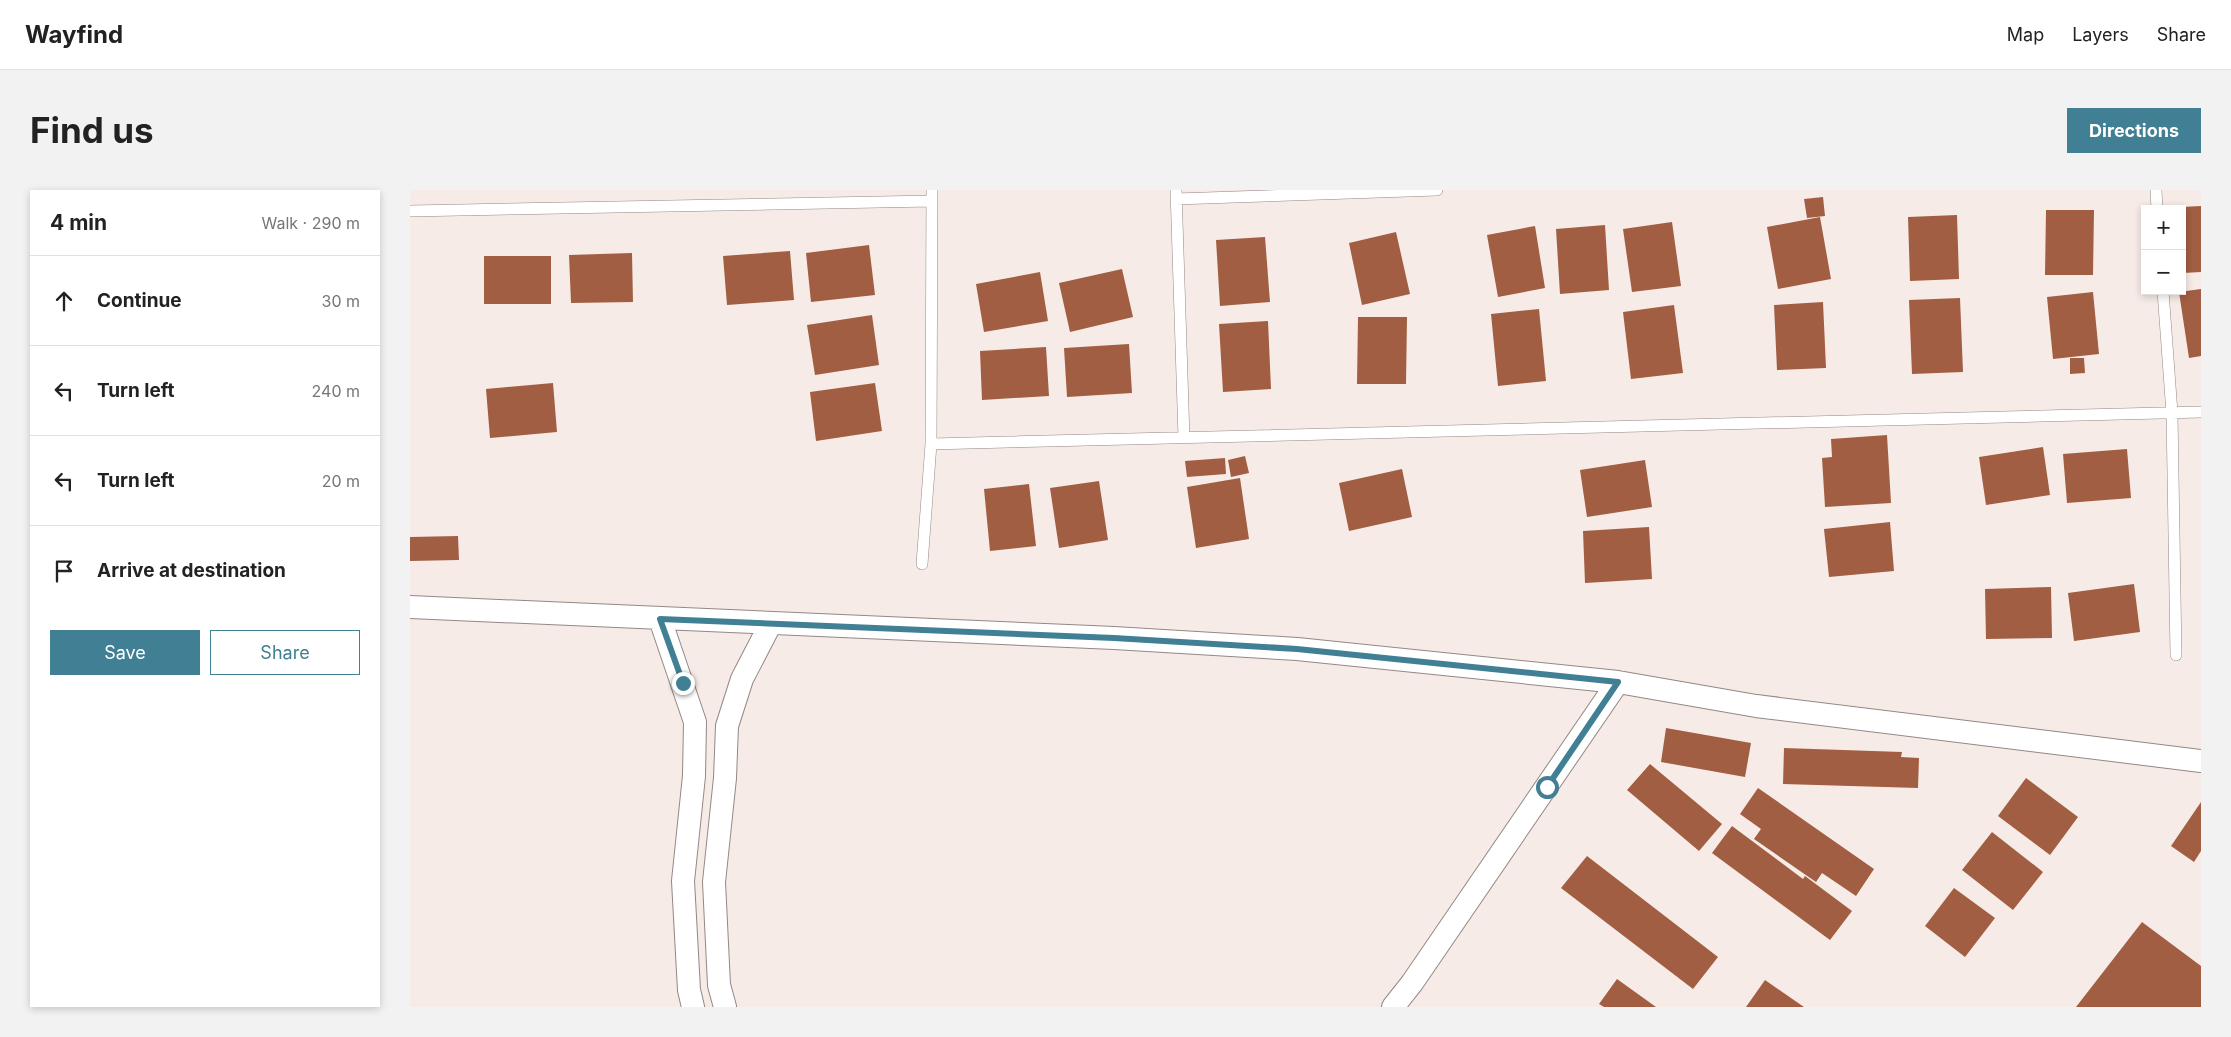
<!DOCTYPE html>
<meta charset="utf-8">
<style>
:root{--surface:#fff;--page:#f2f2f2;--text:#222;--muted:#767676;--line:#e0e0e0;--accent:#418094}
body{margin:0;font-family:Inter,sans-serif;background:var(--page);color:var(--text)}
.controls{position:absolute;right:15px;top:15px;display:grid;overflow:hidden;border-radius:0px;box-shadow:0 2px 8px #0003}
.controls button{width:45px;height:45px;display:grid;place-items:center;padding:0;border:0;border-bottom:1px solid var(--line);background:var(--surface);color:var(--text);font:25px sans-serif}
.stop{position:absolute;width:15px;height:15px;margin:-11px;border:4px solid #418094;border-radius:50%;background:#fff}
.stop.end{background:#418094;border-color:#fff;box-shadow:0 1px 5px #0008}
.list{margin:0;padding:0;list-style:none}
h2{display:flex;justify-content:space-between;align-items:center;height:65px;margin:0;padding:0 20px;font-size:21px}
h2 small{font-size:16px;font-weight:400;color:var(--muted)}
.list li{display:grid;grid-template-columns:32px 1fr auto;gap:15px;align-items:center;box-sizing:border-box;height:90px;padding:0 20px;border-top:1px solid var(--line)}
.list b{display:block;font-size:19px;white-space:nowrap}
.list em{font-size:16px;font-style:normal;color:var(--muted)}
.actions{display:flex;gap:10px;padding:15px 20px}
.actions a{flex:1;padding:11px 0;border:1px solid var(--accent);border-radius:0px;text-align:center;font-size:18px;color:var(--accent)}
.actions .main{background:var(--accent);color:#fff}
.icon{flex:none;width:28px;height:28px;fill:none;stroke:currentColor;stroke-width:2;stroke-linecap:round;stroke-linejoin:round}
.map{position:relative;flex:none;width:1791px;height:817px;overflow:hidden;border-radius:0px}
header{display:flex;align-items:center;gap:30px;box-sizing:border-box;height:70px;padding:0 25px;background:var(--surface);border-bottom:1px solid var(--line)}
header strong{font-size:24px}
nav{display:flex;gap:28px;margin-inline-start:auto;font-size:18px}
.intro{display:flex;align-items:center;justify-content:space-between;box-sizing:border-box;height:120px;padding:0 30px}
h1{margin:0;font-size:35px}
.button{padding:12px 22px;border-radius:0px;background:var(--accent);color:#fff;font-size:18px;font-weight:700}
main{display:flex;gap:30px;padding:0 30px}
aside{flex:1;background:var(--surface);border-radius:0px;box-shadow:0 2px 8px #0003}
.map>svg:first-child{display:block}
.building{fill:#a15e42}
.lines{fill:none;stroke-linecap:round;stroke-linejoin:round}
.service-casing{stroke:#938884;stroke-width:12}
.minor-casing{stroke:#938884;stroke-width:24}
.service{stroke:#fff;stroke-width:11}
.minor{stroke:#fff;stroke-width:22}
.route{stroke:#418094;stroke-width:6}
</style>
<header>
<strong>Wayfind</strong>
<nav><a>Map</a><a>Layers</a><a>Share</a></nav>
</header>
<div class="intro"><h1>Find us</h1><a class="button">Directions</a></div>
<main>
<aside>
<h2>4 min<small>Walk · 290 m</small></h2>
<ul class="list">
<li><svg class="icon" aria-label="ahead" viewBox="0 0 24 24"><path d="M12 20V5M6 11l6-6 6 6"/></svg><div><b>Continue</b></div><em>30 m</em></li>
<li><svg class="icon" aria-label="left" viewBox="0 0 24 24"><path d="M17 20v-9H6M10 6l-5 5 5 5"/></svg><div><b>Turn left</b></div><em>240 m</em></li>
<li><svg class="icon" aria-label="left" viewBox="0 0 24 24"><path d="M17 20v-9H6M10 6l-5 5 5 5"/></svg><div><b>Turn left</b></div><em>20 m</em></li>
<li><svg class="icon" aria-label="arrive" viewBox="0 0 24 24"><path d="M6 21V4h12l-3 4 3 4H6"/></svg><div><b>Arrive at destination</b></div></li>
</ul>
<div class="actions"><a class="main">Save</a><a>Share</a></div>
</aside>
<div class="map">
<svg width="1791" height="817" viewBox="0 0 1791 817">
<rect width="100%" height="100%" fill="#f7ebe7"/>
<path class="building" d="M1413 7 1415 26 1397 28 1394 9Z
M1791 16V82L1773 83 1772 17Z
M1636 20H1684L1683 85H1635Z
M1547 25 1549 89 1500 91 1498 27Z
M1410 27 1421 89 1368 99 1357 37Z
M1262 32 1271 96 1222 102 1213 39Z
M1195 35 1199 100 1150 104 1146 39Z
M1125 36 1135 98 1088 107 1077 45Z
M986 42 1000 104 952 115 939 53Z
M855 47 860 112 810 116 806 50Z
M459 55 465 105 401 112 396 63Z
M380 61 384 110 317 115 313 66Z
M222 63 223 112 161 113 159 65Z
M74 66H141V114H74Z
M712 79 723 127 660 142 649 93Z
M630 82 638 131 574 142 566 94Z
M1791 99V166L1779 168 1769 102Z
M1683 102 1689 164 1643 169 1637 107Z
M1550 108 1553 182 1502 184 1499 110Z
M1413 112 1416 178 1367 180 1364 115Z
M1264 115 1273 183 1221 189 1213 122Z
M1129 119 1136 191 1088 196 1081 124Z
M462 125 469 175 405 185 397 135Z
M948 127H997L996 194H947Z
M858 131 861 199 813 202 809 134Z
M719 154 722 203 657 207 654 158Z
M636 157 639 206 572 210 570 161Z
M1660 168H1674L1675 183 1660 184Z
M143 193 147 242 80 248 76 199Z
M465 193 472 241 406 251 400 202Z
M1477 245 1481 313 1415 317 1412 268 1422 267 1421 249Z
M1633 257 1640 305 1576 315 1569 267Z
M1717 259 1721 308 1657 313 1653 264Z
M835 266 839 283 821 287 818 270Z
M815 268 816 284 777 287 775 271Z
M1235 270 1242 317 1177 327 1170 280Z
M992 279 1002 327 939 341 929 293Z
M830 288 839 349 786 358 777 297Z
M689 291 698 350 649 358 640 298Z
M619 294 626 356 580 361 574 299Z
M1480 332 1484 381 1419 387 1414 339Z
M1239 337 1242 389 1175 393 1173 341Z
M48 346 49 370 0 371V347Z
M1724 394 1730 442 1664 451 1658 403Z
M1641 397 1642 448 1576 449 1575 399Z
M1256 538 1341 553 1335 587 1251 572Z
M1374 558 1492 562 1491 567 1509 568 1508 598 1373 594Z
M1240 574 1312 634 1289 661 1217 600Z
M1616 588 1668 627 1640 665 1588 626Z
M1348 598 1464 679 1446 706 1412 683 1406 692 1344 649 1351 639 1330 624Z
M1791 612V661L1784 672 1761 656Z
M1322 636 1393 689 1395 686 1442 721 1420 750 1302 663Z
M1582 642 1633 682 1603 720 1552 680Z
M1177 666 1308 767 1283 799 1151 698Z
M1544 698 1585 728 1555 767 1515 736Z
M1732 732 1791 776V817H1666Z
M1207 789 1246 817H1194L1189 814Z
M1355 790 1394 817H1336Z"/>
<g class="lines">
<defs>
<path id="service" d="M766 0 774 248
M1746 0 1747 19
M766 9 1027 0
M0 21 522 11
M1753 101 1762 223 1766 465
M521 254 1791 222
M512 374 521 254 522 0"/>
<path id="minor" d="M0 417 704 448 887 459 1208 492 1346 516 1791 571
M250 429 285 532 284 586 273 691 279 800 283 817
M315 817 309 795 304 692 315 588 317 536 332 489 361 433
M983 817 1002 793 1208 492"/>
</defs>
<use href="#service" class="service-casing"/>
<use href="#minor" class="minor-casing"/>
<use href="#service" class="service"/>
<use href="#minor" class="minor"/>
</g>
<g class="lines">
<path class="route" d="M273 493 250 429 704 448 887 459 1208 492 1137 597"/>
</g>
</svg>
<div class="controls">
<button>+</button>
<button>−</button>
</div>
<div class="stop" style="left:1137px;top:597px"></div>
<div class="stop end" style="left:273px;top:493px"></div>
</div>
</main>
